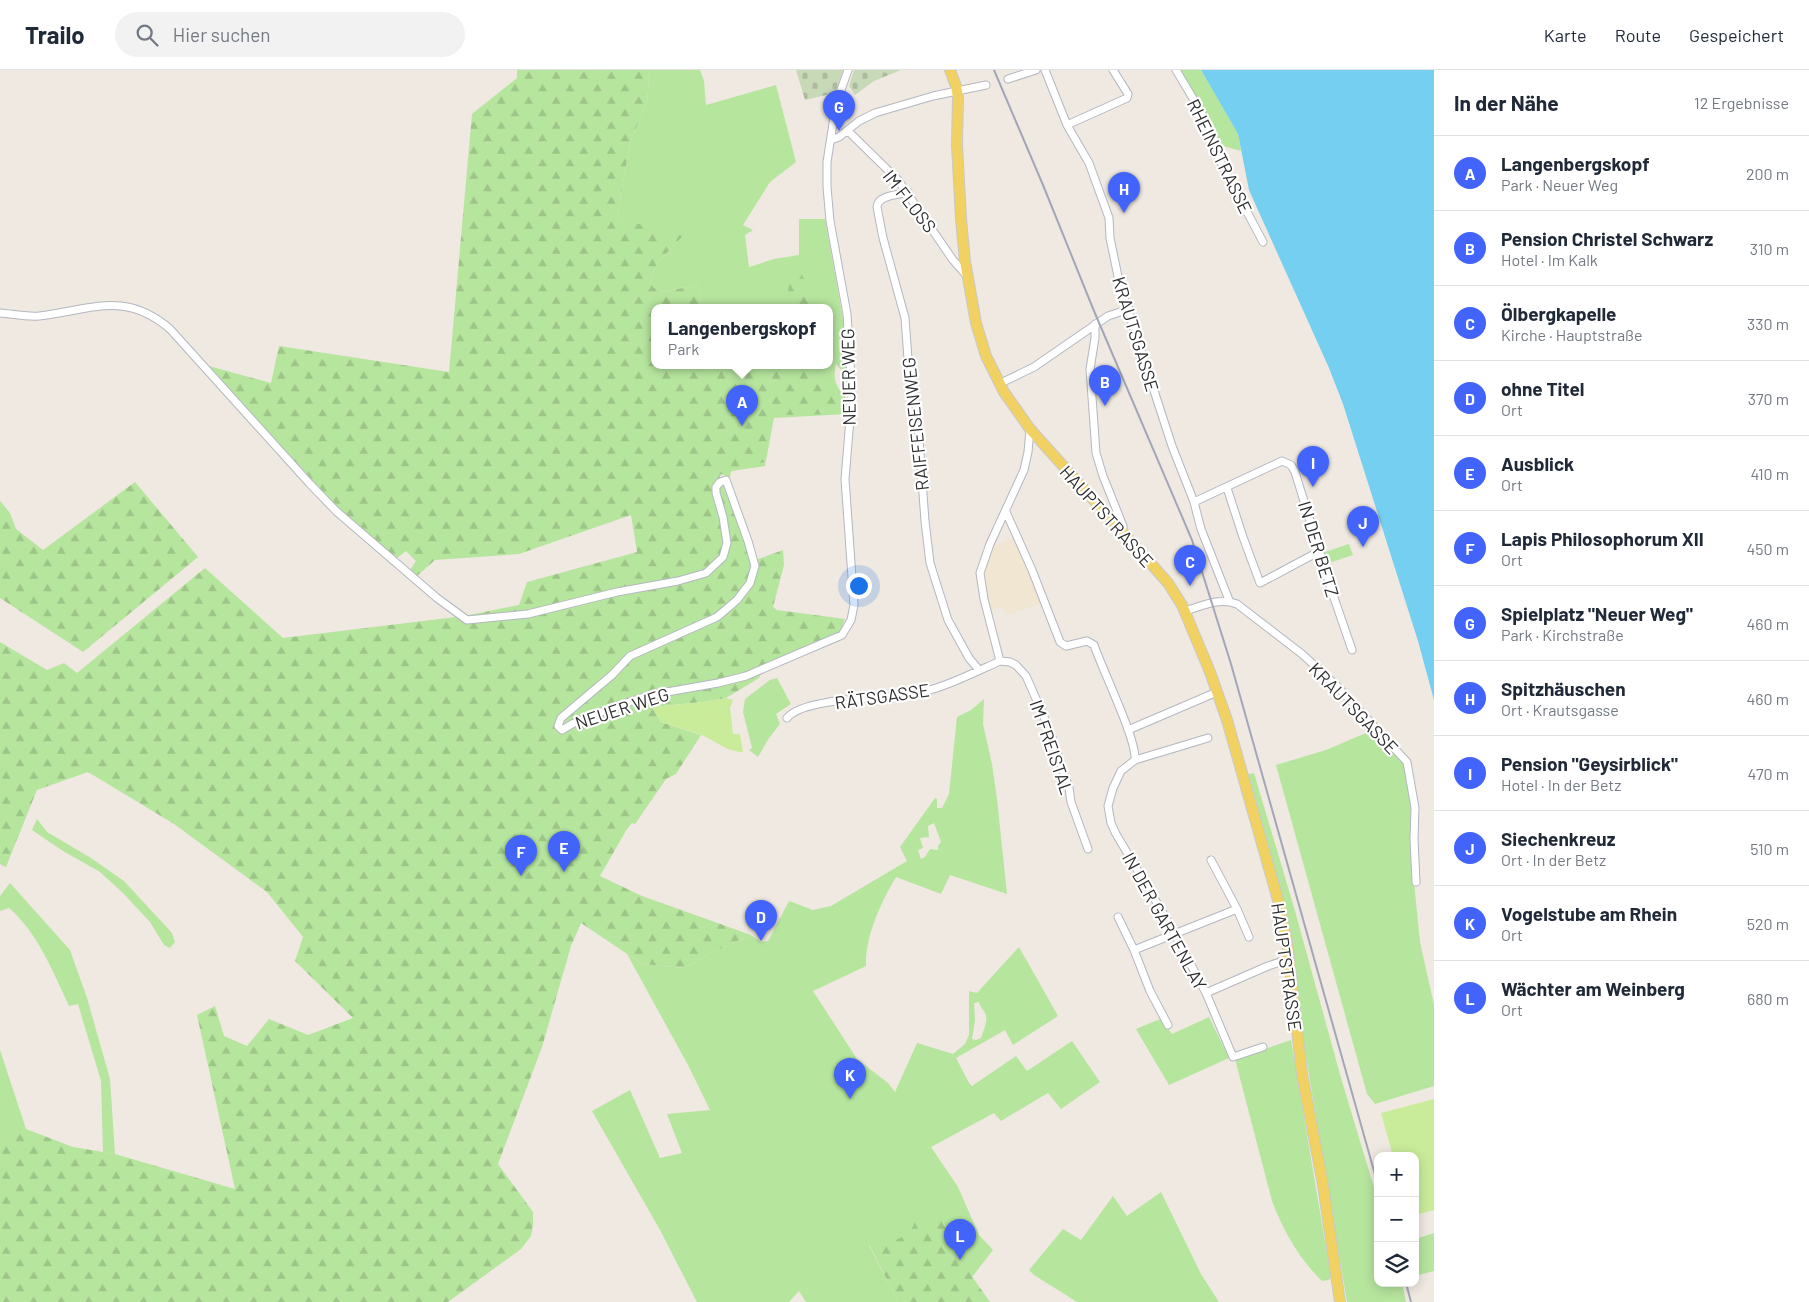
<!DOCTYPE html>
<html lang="de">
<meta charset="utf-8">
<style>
:root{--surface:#fff;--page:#f2f2f3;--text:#1f2937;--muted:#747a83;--line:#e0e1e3;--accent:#4264fb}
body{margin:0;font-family:Barlow,sans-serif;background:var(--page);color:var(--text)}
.controls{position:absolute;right:15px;bottom:15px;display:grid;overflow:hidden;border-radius:10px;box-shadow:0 2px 12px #0003}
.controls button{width:45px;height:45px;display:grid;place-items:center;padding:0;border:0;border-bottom:1px solid var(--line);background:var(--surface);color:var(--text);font:25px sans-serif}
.you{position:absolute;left:858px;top:515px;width:18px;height:18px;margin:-12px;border:4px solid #fff;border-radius:50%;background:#1a73e8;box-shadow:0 0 0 8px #1a73e833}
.badge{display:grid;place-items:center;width:32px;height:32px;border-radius:50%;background:var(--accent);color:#fff;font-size:16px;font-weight:700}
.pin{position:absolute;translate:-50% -41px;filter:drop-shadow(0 1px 2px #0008)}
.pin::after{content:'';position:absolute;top:26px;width:18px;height:15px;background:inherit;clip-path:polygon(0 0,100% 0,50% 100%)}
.popup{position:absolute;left:651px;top:234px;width:182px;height:65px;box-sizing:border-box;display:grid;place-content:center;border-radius:10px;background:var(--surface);filter:drop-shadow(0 1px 4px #0005);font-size:16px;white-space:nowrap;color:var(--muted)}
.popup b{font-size:19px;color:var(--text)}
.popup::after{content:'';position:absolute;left:50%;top:100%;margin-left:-10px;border:10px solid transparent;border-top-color:var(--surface)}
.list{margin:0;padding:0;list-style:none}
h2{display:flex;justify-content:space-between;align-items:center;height:65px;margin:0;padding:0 20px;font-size:21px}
h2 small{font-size:16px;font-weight:400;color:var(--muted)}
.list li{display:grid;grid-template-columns:32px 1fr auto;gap:15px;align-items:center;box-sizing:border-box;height:75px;padding:0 20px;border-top:1px solid var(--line)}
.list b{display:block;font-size:19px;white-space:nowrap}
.list p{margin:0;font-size:16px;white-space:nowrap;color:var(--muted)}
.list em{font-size:16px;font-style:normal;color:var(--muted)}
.icon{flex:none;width:28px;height:28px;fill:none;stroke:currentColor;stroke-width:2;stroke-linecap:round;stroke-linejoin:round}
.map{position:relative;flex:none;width:1434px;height:1232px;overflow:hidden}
header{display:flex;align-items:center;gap:30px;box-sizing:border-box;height:70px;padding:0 25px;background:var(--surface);border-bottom:1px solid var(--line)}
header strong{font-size:24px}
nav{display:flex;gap:28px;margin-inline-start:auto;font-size:18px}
.search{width:350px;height:45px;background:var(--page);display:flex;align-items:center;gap:12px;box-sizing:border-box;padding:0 18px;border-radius:28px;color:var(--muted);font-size:19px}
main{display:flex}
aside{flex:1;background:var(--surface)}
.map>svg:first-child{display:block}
.education{fill:#f0e6d1}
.grass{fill:#b6e59e;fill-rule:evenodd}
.forest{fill:url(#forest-firs);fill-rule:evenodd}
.cemetery{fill:url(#cemetery-stones)}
.pitch{fill:#c9ec9a}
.water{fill:#75cff0}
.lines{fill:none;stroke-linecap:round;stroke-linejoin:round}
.minor-casing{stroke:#b4b7c1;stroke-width:9}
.primary-casing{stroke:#c9c9c9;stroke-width:12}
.minor{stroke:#fff;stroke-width:7}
.primary{stroke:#f2d163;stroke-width:10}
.rail{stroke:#a3a6b8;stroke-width:2}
.labels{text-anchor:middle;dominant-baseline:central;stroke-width:4.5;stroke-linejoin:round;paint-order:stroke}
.street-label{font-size:18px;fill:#2e2e2e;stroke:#fff}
</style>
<header>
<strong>Trailo</strong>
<div class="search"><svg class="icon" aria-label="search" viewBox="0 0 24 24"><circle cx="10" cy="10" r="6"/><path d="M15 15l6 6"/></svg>Hier suchen</div>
<nav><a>Karte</a><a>Route</a><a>Gespeichert</a></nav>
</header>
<main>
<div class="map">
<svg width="1434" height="1232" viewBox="0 0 1434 1232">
<defs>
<pattern id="forest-firs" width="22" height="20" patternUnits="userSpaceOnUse" patternTransform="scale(1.25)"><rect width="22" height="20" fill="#b6e59e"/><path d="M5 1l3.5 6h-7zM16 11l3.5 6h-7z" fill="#9dc588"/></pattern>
<pattern id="cemetery-stones" width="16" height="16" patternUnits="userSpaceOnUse" patternTransform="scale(1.25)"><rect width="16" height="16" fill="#c8d9b8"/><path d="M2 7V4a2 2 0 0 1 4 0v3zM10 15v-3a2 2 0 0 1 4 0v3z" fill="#acbb9e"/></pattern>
</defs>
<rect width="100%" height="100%" fill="#efe9e1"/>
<path class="education" d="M1013 468 1042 533 1007 545 1002 536 989 541 983 504 992 476Z"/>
<path class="grass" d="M650 0H700L704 11 706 35 776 15 796 92 770 112 743 155 753 160 745 165 749 197 774 189 799 185V149H825L844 254 847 315 843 314 842 301 836 294C832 311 837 318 848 330L847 344 774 348 765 396 731 401 730 408 722 404 716 410 668 427 830 295V237H701L699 215 661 222 653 217 649 210 659 191 682 167 617 148 630 73 647 31Z
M1178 0H1201L1238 64 1241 81 1220 75Z
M1349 474 1353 485 1326 494 1322 483Z
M777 608 791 634 776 644 780 654 769 668 758 687 749 680 752 678 743 642 745 629 770 610Z
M984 629 983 654 992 694 997 729 1007 824 950 805 941 824 896 807C881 832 865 867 866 896L813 921 857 989 888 1013 895 1022 917 973 953 984 965 974 969 965V921L977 923 1019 877 1058 946 1013 975 1005 960 956 988 969 1013 972 1016 1016 986 1027 1001 1072 971 1100 1012 1061 1039 1048 1023 1001 1051 994 1043 931 1077 958 1117 979 1165 993 1180 972 1207 951 1177 943 1151 890 1173 869 1175 898 1232H806L799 1221 789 1232H697L660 1160 592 1041 630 1020 660 1088 682 1083 667 1044 710 1040 688 995 627 884 642 894 684 898 711 883 751 865 761 872 768 871 789 831 813 840 831 836 907 791 900 777 935 728 937 729V738H942L949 724 957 647 971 640ZM934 753 941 772 938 776V780L930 779 925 787 921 789 918 780 923 778 920 768 929 767 928 756ZM979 932C980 937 983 939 985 943 989 950 983 961 981 968L976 970 972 969 975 950 974 933Z
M1373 660 1405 694 1413 736V802L1420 872 1434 935V1016L1375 1034 1367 1024 1276 695 1326 680Z
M1254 703 1295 841 1341 1008 1378 1131V1213H1402L1406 1232H1347L1305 981 1287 843 1248 704Z
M37 749 47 762 91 788 124 811 172 863 175 872 170 878 164 875 150 852 123 823 100 802 63 781 32 760Z
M10 813 70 880 87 928 110 1009 115 1084 103 1082 101 1011 78 934 69 936C53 902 38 863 9 838L0 841V826Z
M1209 947 1229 988 1169 1015 1136 959 1160 949 1172 964Z
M1291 970 1331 1207 1329 1210 1322 1211C1299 1189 1283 1160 1272 1131L1235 989Z
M0 980 26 1059H0Z
M1161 1122 1201 1204 1219 1232H1077L1034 1205 1029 1200 1063 1159 1081 1170 1113 1126 1127 1146Z
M1434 1163V1201L1415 1206V1169Z"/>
<path class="forest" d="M517 0H650L647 31 630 73 617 148 683 166 659 191 649 210 653 217 661 222 699 215 701 237H654V295H830V269L834 292C826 301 823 311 833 321 836 324 843 326 847 329L848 344 772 345 764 392 719 405 753 491 783 480 784 495 773 537 777 540 845 549 840 562 765 594 759 608 726 628 703 632 652 637 661 652 701 665 676 704 666 709 635 754 632 753 627 759 600 806 642 826 751 865 711 883 684 898 642 894 581 853 571 876 542 977 498 1094 533 1142V1155L531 1166 521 1179 448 1232H0V1059H26L73 1077 115 1084 235 1119 197 945 215 936 224 966 247 976 269 949 308 965 353 948 295 891 303 867 267 822 174 754 88 702 37 720 6 797 0 794V572L47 600 64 593 77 603 205 498 283 568 464 546 519 535 527 512 637 482 631 445 519 484 435 490 417 506 334 434 209 296 271 313 279 276 449 302 472 44 517 8ZM406 481 416 491 410 500 397 488Z
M797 195 818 237H785L792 200Z
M135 412 198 487 83 582 0 528V431L10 443 16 459 43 480Z
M917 1147 943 1151 951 1177 990 1232H898L869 1174 890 1173 910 1163Z"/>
<path class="cemetery" d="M796 0H843L835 23 805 30Z
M854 0H901L874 11 855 25 849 16Z"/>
<path class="pitch" d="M726 628 733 630 730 638 733 664H740L743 682C726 682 715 670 699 664 687 660 674 656 661 652L652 637 703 632Z
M1434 1029V1140L1415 1145V1086H1393L1381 1043Z"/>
<path class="water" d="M1201 0H1434V630L1418 571 1343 334 1329 298 1249 120 1238 64Z"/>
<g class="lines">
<defs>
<path id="minor" d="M1045 0 1067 55 1089 93 1109 148 1110 168 1120 216 1172 376 1194 432 1201 459 1229 530
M1176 0 1207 52 1216 73 1219 89 1263 172
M1008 9 1036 0
M1067 55 1127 28 1128 24 1113 0
M848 61 898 110 953 190 967 206
M831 70 839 67 859 51 875 43 933 26 986 15
M908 122C898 125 878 125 877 137L883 168 905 248 908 289 917 342 925 451 930 493 948 550 969 588 979 600
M0 243C12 244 26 247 39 246 91 240 125 220 170 259L310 414 336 441 437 528 467 550 528 544 617 522 678 511 706 503 723 487 727 473 723 447 716 423V417L720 412 726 410 748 471 755 496 750 513 737 530 717 547 630 586 612 605 561 648 558 656 562 660 572 654 606 640 650 625 718 613 746 606 842 565 851 550 854 535 845 409 852 325 847 244 830 151 827 117V92L836 34 848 0
M1095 254V268L1090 299 1096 383 1103 406 1123 456V462
M999 314 1034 297 1108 246 1129 239
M1227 418 1243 467 1260 513 1320 481
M1194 432 1282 391 1291 395 1295 402 1331 519 1352 580
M1006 442 1032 500 1060 572 1066 576 1087 571 1094 575C1102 599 1137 670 1135 690
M1185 541C1202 536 1220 527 1237 534L1302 584 1337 616 1407 692 1415 738 1414 769 1416 812
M1000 591 984 529 980 503 990 474 1024 400 1028 382 1030 359
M1000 591 1010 592 1016 595 1026 606 1048 656 1069 718 1071 732 1088 779
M787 648C804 627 882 629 910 625 942 619 971 604 1000 591
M1128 660 1217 622
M1208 668 1135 690 1121 701 1113 718 1108 736 1111 753 1116 764 1166 848 1206 923 1233 987 1263 977
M1237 839 1249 867
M1118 847 1134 880
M1206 923 1268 896 1289 889
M1168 955 1150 921 1134 880 1237 839 1211 790"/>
<path id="primary" d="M950 0 956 16 958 27 957 75 961 149 965 191 976 253 986 286 1004 322 1030 359 1146 488 1168 513 1182 535 1210 602 1227 650 1278 830 1287 872 1302 1004 1323 1115 1340 1232"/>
</defs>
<use href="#minor" class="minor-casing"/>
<use href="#primary" class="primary-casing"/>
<use href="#minor" class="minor"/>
<use href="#primary" class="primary"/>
<path class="rail" d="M994 0 1043 115 1094 241 1192 470 1231 594 1378 1115
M1406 1213 1411 1232"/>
</g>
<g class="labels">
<g class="street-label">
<text transform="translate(1220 86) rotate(64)">RHEINSTRASSE</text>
<text transform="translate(910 131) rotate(52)">IM FLOSS</text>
<text transform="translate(1136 264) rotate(73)">KRAUTSGASSE</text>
<text transform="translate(848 307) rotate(-91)">NEUER WEG</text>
<text transform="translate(915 354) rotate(-96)">RAIFFEISENWEG</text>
<text transform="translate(1107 446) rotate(48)">HAUPTSTRASSE</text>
<text transform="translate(1319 479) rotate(73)">IN DER BETZ</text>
<text transform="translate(882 626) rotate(-8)">RÄTSGASSE</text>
<text transform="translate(622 638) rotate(-18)">NEUER WEG</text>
<text transform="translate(1354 638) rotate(46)">KRAUTSGASSE</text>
<text transform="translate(1052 677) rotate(71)">IM FREISTAL</text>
<text transform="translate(1165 851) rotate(61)">IN DER GARTENLAY</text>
<text transform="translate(1287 897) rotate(82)">HAUPTSTRASSE</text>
</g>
</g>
</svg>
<div class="controls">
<button>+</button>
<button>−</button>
<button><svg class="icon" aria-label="layers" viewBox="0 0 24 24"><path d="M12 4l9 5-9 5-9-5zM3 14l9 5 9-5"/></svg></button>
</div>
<div class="you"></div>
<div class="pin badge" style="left:742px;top:356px">A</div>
<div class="popup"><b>Langenbergskopf</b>Park</div>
<div class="pin badge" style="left:1105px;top:336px">B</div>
<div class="pin badge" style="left:1190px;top:516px">C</div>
<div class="pin badge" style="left:761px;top:871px">D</div>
<div class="pin badge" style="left:564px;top:802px">E</div>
<div class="pin badge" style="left:521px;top:806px">F</div>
<div class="pin badge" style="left:839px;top:61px">G</div>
<div class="pin badge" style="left:1124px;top:143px">H</div>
<div class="pin badge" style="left:1313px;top:417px">I</div>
<div class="pin badge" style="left:1363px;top:477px">J</div>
<div class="pin badge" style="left:850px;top:1029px">K</div>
<div class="pin badge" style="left:960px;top:1190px">L</div>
</div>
<aside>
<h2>In der Nähe<small>12 Ergebnisse</small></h2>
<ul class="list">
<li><span class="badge">A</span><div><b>Langenbergskopf</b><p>Park · Neuer Weg</p></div><em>200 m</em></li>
<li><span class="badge">B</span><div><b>Pension Christel Schwarz</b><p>Hotel · Im Kalk</p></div><em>310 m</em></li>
<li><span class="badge">C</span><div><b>Ölbergkapelle</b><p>Kirche · Hauptstraße</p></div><em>330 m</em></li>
<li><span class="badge">D</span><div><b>ohne Titel</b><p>Ort</p></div><em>370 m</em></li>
<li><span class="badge">E</span><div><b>Ausblick</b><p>Ort</p></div><em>410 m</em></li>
<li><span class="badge">F</span><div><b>Lapis Philosophorum XII</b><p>Ort</p></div><em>450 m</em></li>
<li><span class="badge">G</span><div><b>Spielplatz &quot;Neuer Weg&quot;</b><p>Park · Kirchstraße</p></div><em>460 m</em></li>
<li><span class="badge">H</span><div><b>Spitzhäuschen</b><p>Ort · Krautsgasse</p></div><em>460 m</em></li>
<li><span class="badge">I</span><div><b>Pension &quot;Geysirblick&quot;</b><p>Hotel · In der Betz</p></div><em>470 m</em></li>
<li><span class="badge">J</span><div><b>Siechenkreuz</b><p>Ort · In der Betz</p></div><em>510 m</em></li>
<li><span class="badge">K</span><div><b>Vogelstube am Rhein</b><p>Ort</p></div><em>520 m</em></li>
<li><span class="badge">L</span><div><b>Wächter am Weinberg</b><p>Ort</p></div><em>680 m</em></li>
</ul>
</aside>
</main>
